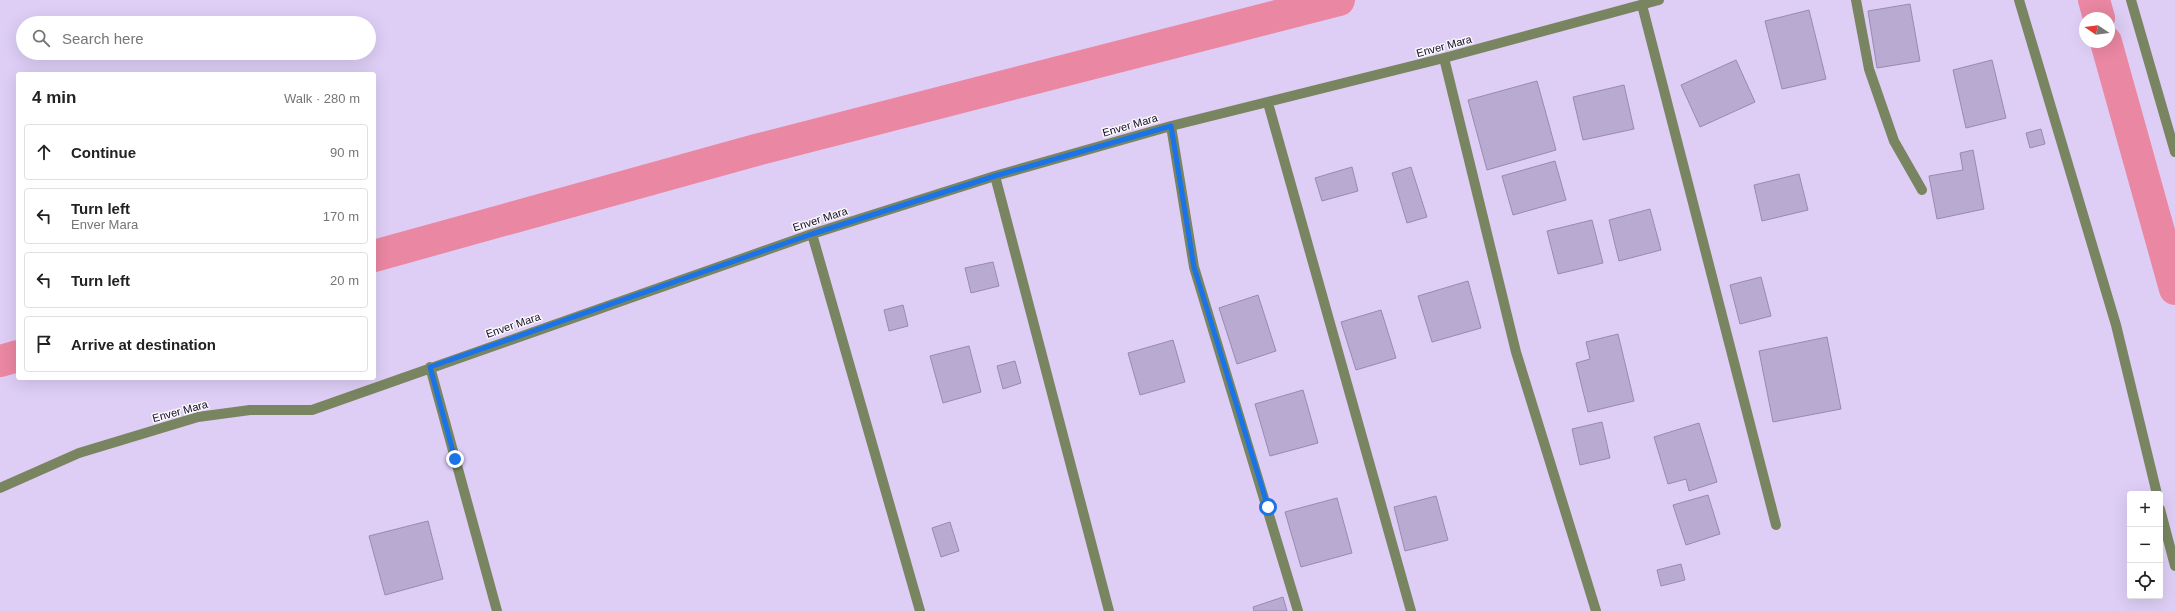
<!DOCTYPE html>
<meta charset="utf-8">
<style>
:root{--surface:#fff;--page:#f6f6f6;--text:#222;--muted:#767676;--line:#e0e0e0}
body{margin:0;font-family:Helvetica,sans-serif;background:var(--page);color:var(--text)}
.controls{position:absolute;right:12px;bottom:12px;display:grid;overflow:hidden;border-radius:4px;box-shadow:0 4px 16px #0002}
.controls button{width:36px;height:36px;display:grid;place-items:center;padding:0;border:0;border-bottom:1px solid var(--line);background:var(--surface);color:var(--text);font:20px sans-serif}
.compass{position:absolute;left:2079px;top:12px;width:36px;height:36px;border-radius:50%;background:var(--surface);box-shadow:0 4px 16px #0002;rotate:283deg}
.stop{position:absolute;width:12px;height:12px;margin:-9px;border:3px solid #1a73e8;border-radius:50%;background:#fff}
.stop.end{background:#1a73e8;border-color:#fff;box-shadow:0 1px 4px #0008}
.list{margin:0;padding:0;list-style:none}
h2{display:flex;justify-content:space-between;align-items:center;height:52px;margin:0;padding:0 16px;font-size:17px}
h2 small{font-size:13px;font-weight:400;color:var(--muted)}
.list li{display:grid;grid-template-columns:26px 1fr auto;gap:12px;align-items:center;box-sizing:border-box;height:56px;margin:0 8px 8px;padding:0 8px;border:1px solid var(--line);border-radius:4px}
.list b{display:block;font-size:15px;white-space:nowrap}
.list p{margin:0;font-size:13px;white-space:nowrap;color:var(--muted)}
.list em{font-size:13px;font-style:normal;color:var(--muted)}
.icon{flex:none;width:22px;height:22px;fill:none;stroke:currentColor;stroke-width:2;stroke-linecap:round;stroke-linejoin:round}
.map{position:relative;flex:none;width:2175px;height:611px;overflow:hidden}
.search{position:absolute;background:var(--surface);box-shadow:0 4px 16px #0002;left:16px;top:16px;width:360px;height:44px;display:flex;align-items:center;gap:10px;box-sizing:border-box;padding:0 14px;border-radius:22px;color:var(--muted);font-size:15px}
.panel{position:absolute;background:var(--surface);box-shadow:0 4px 16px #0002;left:16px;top:72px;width:360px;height:308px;border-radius:4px}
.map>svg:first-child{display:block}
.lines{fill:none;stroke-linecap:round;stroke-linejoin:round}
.canal{stroke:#ea87a2;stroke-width:32}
.building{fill:#b9aad1;stroke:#988aaf}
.minor{stroke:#798560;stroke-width:10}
.route{stroke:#1a73e8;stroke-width:5}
.labels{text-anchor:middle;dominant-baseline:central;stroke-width:3;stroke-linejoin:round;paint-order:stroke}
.street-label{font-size:11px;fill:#150f1d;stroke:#f9f6fe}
</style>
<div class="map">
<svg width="2175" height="611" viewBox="0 0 2175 611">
<rect width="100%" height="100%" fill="#decef6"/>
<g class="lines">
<path class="canal" d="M2094 0 2099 18
M2106 42 2175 289
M374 256 756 150 1339 0
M0 361 18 356"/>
</g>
<path class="building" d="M1910 4 1920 61 1877 68 1868 11Z
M1809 10 1826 79 1782 89 1765 21Z
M1736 60 1755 102 1700 127 1681 85Z
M1992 60 2006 118 1966 128 1953 70Z
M1537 81 1556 150 1487 170 1468 100Z
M1624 85 1634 129 1583 140 1573 97Z
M2041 129 2045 144 2030 148 2026 133Z
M1973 150 1984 209 1937 219 1929 176 1963 170 1960 153Z
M1555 161 1566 200 1513 215 1502 176Z
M1352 167 1358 191 1322 201 1315 178Z
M1411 167 1427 217 1407 223 1392 173Z
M1799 174 1808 210 1762 221 1754 185Z
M1650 209 1661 250 1619 261 1609 220Z
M1592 220 1603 263 1558 274 1547 231Z
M993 262 999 286 971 293 965 268Z
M1761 277 1771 316 1740 324 1730 285Z
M1468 281 1481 328 1432 342 1418 296Z
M1258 295 1276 351 1237 364 1219 308Z
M903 305 908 326 889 331 884 310Z
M1381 310 1396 358 1356 370 1341 322Z
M1618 334 1634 401 1588 412 1576 363 1590 359 1586 342Z
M1827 337 1841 409 1773 422 1759 351Z
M1173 340 1185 382 1140 395 1128 353Z
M969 346 981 392 943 403 930 356Z
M1015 361 1021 383 1003 389 997 366Z
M1303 390 1318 443 1270 456 1255 404Z
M1602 422 1610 458 1580 465 1572 429Z
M1699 423 1717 482 1689 491 1686 479 1668 484 1654 437Z
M1708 495 1720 534 1686 545 1673 505Z
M1436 496 1448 540 1405 551 1394 507Z
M1337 498 1352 553 1301 567 1285 512Z
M428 521 443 579 385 595 369 536Z
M950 522 959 551 941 557 932 528Z
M1681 564 1685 580 1661 586 1657 570Z
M1283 597 1287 611H1254L1253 607Z"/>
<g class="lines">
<path class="minor" d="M1856 0 1869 69 1894 141 1922 190
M2019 0 2116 325 2157 494
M2131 0 2175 152
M1642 5 1776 525
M1444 58 1516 352 1596 611
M1268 103 1411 611
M1171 126 1194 267 1298 611
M995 176 1109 611
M812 234 920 611
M430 367 497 611
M0 488 79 453 198 417 250 410H312L812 234 995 176 1171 126 1444 58 1659 0
M2160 509 2175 566"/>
</g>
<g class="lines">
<path class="route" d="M455 459 430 367 812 234 995 176 1171 126 1194 267 1268 507"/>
</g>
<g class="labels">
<g class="street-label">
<text transform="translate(1444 46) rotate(-15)">Enver Mara</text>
<text transform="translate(1130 125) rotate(-16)">Enver Mara</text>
<text transform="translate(820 219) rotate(-18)">Enver Mara</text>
<text transform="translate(513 325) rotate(-19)">Enver Mara</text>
<text transform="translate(180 411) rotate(-15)">Enver Mara</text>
</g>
</g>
</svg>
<div class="controls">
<button>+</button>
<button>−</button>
<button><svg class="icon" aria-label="locate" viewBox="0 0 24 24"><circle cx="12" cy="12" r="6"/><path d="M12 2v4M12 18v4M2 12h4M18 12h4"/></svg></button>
</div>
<svg class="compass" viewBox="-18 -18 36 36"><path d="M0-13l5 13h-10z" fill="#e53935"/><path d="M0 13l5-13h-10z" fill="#767676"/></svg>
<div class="stop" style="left:1268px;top:507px"></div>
<div class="stop end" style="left:455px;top:459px"></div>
<div class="search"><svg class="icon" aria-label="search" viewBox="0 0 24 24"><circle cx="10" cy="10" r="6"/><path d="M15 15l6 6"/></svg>Search here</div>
<section class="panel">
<h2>4 min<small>Walk · 280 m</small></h2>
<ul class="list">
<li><svg class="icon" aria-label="ahead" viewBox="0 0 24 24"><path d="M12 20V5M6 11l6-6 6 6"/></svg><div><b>Continue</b></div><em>90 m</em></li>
<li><svg class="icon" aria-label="left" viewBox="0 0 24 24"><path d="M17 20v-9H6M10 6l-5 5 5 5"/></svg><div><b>Turn left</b><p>Enver Mara</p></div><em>170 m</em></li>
<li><svg class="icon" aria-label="left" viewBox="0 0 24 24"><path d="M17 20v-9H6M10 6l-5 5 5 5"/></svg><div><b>Turn left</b></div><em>20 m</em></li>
<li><svg class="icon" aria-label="arrive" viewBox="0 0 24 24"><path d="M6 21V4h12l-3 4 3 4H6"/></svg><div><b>Arrive at destination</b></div></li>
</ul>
</section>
</div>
